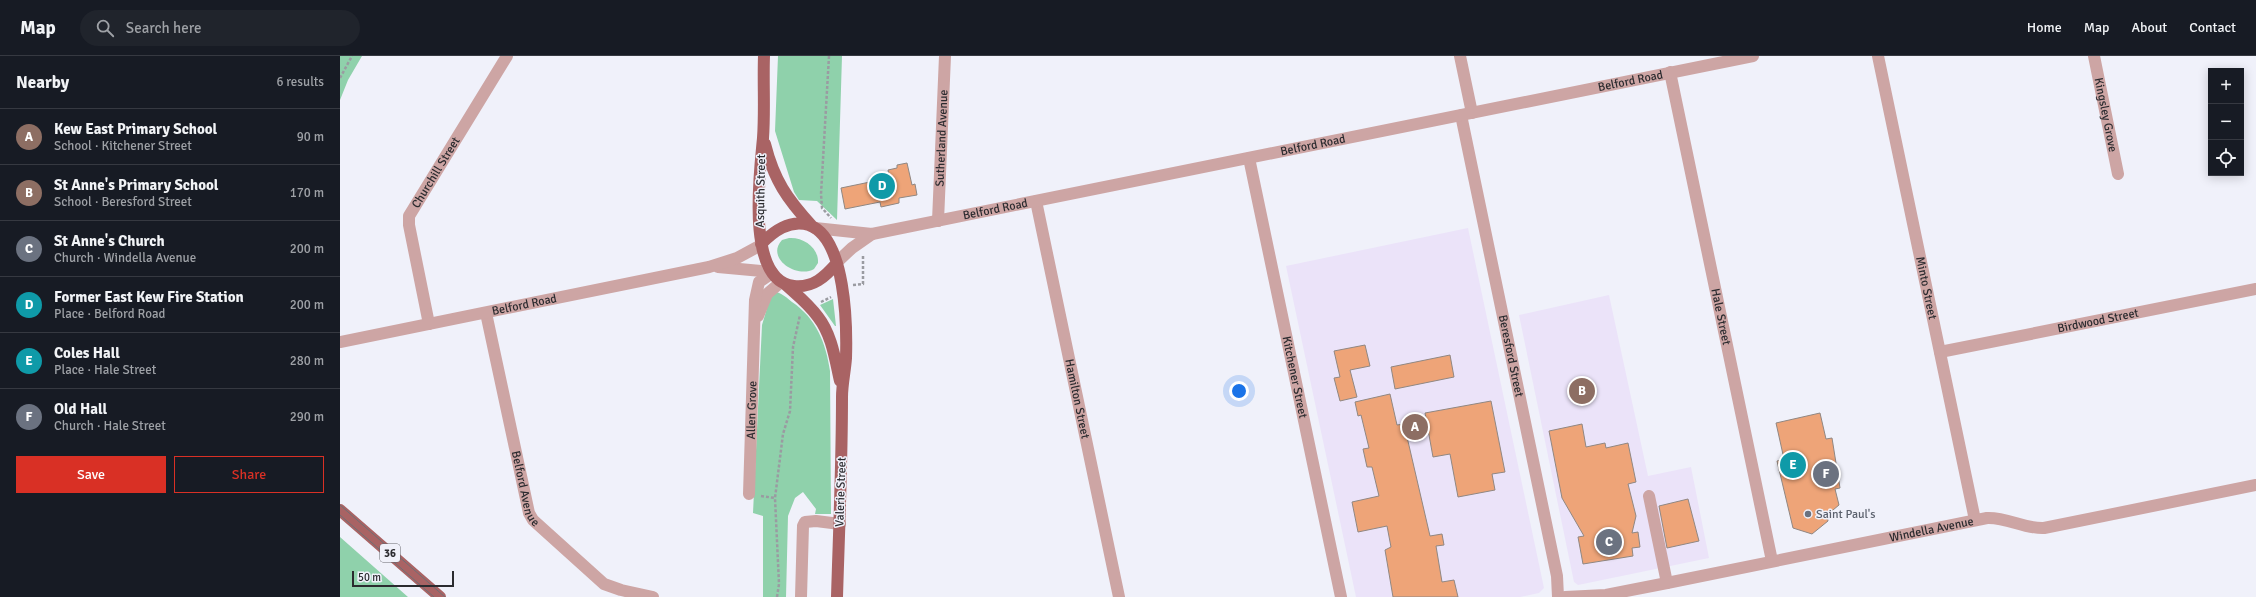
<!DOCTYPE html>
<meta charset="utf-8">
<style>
:root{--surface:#171b24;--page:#20242c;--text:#f1f3f6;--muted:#9ea1a6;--line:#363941;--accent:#d93025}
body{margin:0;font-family:Signika,sans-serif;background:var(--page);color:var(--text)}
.controls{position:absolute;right:12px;top:12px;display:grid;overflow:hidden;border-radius:0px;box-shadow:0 2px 10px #0003}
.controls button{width:36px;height:36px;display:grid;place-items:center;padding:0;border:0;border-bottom:1px solid var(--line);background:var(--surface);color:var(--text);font:20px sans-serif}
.scale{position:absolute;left:12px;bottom:10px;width:102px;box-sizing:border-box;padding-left:4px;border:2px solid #2b2b2f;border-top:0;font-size:11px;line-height:14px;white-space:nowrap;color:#2b2b2f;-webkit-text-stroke:3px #f0f1fa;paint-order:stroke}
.you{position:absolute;left:899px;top:335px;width:14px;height:14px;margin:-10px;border:3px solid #fff;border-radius:50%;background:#1a73e8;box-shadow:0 0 0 6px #1a73e833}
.badge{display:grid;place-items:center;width:26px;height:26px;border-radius:50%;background:var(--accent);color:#fff;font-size:13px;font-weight:700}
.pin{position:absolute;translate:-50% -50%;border:2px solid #fff;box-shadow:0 1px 4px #0006}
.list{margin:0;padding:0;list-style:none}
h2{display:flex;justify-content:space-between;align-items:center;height:52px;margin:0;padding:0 16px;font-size:17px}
h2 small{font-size:13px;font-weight:400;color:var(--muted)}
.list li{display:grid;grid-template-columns:26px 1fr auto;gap:12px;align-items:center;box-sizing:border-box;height:56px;padding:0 16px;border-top:1px solid var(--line)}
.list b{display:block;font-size:15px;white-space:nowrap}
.list p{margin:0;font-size:13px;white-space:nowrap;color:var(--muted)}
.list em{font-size:13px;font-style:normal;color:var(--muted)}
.actions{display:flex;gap:8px;padding:12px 16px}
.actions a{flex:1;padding:9px 0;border:1px solid var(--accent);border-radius:0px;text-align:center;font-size:14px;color:var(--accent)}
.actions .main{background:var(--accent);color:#fff}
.icon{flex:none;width:22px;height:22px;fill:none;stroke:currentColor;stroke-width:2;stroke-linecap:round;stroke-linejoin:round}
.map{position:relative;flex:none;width:1916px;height:541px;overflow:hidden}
header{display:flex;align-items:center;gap:24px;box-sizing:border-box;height:56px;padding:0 20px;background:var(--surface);border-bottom:1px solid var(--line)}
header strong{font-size:19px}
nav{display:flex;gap:22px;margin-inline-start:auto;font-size:14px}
.search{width:280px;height:36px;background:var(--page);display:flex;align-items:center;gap:10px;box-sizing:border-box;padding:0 14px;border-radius:22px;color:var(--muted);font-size:15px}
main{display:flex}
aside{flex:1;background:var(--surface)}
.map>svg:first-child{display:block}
.education{fill:#ebe3f9}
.green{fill:#8fd1ab}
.building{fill:#eea478;stroke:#908782}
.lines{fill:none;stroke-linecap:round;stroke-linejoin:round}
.path{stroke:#9a9ba1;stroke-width:2.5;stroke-dasharray:3 2;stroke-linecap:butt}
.minor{stroke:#cda5a4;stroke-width:12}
.major{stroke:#a96364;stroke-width:12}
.tram{stroke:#6f6f75;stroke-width:1}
.worship-dot{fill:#6b7280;stroke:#f0f1fa;stroke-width:1.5}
.labels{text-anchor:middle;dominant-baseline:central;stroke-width:3;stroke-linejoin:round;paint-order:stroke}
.shield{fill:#f0f1fa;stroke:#66666c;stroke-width:1}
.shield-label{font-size:11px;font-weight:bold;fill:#2b2b2f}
.street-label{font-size:12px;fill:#2b2b2f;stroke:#f0f1fa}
.worship-label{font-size:12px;fill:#5b616d;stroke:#f0f1fa;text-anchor:start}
</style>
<header>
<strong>Map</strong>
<div class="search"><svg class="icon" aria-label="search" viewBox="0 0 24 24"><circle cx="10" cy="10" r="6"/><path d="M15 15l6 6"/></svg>Search here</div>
<nav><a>Home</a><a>Map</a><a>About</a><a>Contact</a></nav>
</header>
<main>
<aside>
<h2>Nearby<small>6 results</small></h2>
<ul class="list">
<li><span class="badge" style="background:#8d6e63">A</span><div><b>Kew East Primary School</b><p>School · Kitchener Street</p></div><em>90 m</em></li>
<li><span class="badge" style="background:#8d6e63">B</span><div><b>St Anne's Primary School</b><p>School · Beresford Street</p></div><em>170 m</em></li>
<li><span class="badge" style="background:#6b7280">C</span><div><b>St Anne's Church</b><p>Church · Windella Avenue</p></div><em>200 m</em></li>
<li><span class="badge" style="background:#0f9aa8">D</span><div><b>Former East Kew Fire Station</b><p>Place · Belford Road</p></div><em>200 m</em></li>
<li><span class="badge" style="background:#0f9aa8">E</span><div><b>Coles Hall</b><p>Place · Hale Street</p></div><em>280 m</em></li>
<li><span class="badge" style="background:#6b7280">F</span><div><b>Old Hall</b><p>Church · Hale Street</p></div><em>290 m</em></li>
</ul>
<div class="actions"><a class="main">Save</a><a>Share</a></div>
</aside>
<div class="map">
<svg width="1916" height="541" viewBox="0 0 1916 541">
<rect width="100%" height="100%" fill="#f0f1fa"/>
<path class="education" d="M1128 172 1204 532 1199 537 1180 541H1016L946 210Z
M1269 239 1308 420 1351 411 1369 502 1238 529 1234 526 1179 259Z"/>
<path class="green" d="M0 0H22L8 24 0 44Z
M438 0H502L497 164 477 145 459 144 454 136 435 75Z
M449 182C464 181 479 192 478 207L474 213C457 223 425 202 442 184Z
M436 236C443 238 447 242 452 246 476 262 486 287 490 315L491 458H475L476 453 463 436 455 442 448 460 446 541H423V460L413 457 422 269 430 242Z
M493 243 496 270H495L480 249Z
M0 481 68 541H0Z"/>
<path class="building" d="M567 107 572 129 575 128 577 139 559 142V147L541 151 540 146 505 153 501 132 530 126V123L549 119 548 114 557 112V109Z
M1025 289 1030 310 1010 314 1017 341 1000 345 994 322 1000 321 994 295Z
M1110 299 1114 321 1055 333 1051 311Z
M1050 338 1057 369 1064 368 1090 480 1102 478 1104 489 1096 490 1102 526 1114 524 1118 541H1053L1045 494 1051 491 1047 470 1018 476 1012 446 1039 440 1032 411H1027L1023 393 1029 392 1021 359 1018 360 1015 346Z
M1151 345 1165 416 1152 418 1155 434 1118 441 1110 398 1093 401 1085 357Z
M1480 357 1486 383 1492 382 1500 432 1495 433 1499 449 1487 459 1488 465 1472 478 1453 472 1437 405 1444 403 1436 367Z
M1242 368 1246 391 1265 387 1266 392 1288 387 1296 426 1288 428 1296 460 1292 477 1298 476 1300 491 1292 492 1293 500 1243 508 1238 481 1244 480 1222 442 1209 375Z
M1348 443 1359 485 1327 492 1319 450Z"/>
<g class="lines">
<path class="path" d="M489 0 481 138 482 152 491 162
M0 22 12 0
M513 229 523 228V199
M481 246 491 241
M421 440 435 442
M437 541 439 528 435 442 443 378 450 355 453 291 460 259"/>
<g class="minor">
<path d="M1120 0 1132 57"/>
<path id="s1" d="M1538 0 1635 464"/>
<path id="s2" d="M1754 0 1778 118"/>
<path id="s3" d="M1330 16 1432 505"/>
<path id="s4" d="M1121 59 1217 520 1218 541"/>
<path id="s5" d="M909 102 1001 541"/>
<path id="s6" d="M696 145 779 541"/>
<path id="s7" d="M598 165 605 0"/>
<path id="s8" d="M475 172 532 178 1413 0"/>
<path d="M497 206 512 192 532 178"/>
<path d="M378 211 432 216"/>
<path id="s9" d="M146 257 189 457 193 464 264 528 281 534 313 541"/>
<path d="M418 260 427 238 441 226"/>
<path id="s10" d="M89 268 69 169V160L167 0"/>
<path id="s11" d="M0 286 369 211 397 202 421 189"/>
<path id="s12" d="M1600 296 1916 233"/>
<path id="s13" d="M409 438 415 244 419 226 432 217"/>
<path d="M1309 440 1327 527"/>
<path d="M461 541 463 470 465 466 476 465 500 468"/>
<path id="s14" d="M1225 541 1266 539 1327 527 1647 462C1667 461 1684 473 1704 472L1916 429"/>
</g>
<path class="major" d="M424 0C423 27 425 55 423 82 420 115 405 225 454 230 473 232 485 221 497 207
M425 88C434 124 447 143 472 170
M421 188C433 176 449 163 469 169 506 182 507 270 506 302 505 316 502 328 502 341 502 408 499 474 497 541
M445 228C456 238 469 248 478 261 492 279 495 303 500 325
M0 454 100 541"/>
<path class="tram" d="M0 449 105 541
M0 459 94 541"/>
</g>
<circle class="worship-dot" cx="1468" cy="458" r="4"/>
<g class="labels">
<rect class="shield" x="40" y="488" width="20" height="18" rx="3"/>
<g class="shield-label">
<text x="50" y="497">36</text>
</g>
<g class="street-label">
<text stroke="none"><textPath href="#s8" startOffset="831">Belford Road</textPath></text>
<text stroke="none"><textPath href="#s2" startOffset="60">Kingsley Grove</textPath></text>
<text stroke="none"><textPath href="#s7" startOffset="83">Sutherland Avenue</textPath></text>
<text stroke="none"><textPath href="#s8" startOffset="507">Belford Road</textPath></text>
<text stroke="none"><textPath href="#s10" startOffset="161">Churchill Street</textPath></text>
<text transform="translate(421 135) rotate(-89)">Asquith Street</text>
<text stroke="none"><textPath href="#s8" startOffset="183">Belford Road</textPath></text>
<text stroke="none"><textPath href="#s1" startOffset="237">Minto Street</textPath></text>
<text stroke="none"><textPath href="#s11" startOffset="188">Belford Road</textPath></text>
<text stroke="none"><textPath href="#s3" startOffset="250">Hale Street</textPath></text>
<text stroke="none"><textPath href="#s12" startOffset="161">Birdwood Street</textPath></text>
<text stroke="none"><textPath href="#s4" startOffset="246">Beresford Street</textPath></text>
<text stroke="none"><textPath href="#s5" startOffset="224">Kitchener Street</textPath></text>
<text stroke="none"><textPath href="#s6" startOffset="202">Hamilton Street</textPath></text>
<text stroke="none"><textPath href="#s13" startOffset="84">Allen Grove</textPath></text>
<text stroke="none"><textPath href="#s9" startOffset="180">Belford Avenue</textPath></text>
<text transform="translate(501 436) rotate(-88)">Valerie Street</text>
<text stroke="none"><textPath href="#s14" startOffset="373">Windella Avenue</textPath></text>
</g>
<g class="worship-label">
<text x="1476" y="458">Saint Paul's</text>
</g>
</g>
</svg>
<div class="controls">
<button>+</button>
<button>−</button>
<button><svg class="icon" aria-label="locate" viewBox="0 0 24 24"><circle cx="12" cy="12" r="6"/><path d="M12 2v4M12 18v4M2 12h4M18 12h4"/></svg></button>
</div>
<div class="scale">50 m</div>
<div class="you"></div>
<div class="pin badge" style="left:1075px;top:371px;background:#8d6e63">A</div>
<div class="pin badge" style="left:1242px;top:335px;background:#8d6e63">B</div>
<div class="pin badge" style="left:1269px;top:486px;background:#6b7280">C</div>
<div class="pin badge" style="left:542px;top:130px;background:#0f9aa8">D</div>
<div class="pin badge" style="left:1453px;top:409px;background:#0f9aa8">E</div>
<div class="pin badge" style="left:1486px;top:418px;background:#6b7280">F</div>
</div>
</main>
